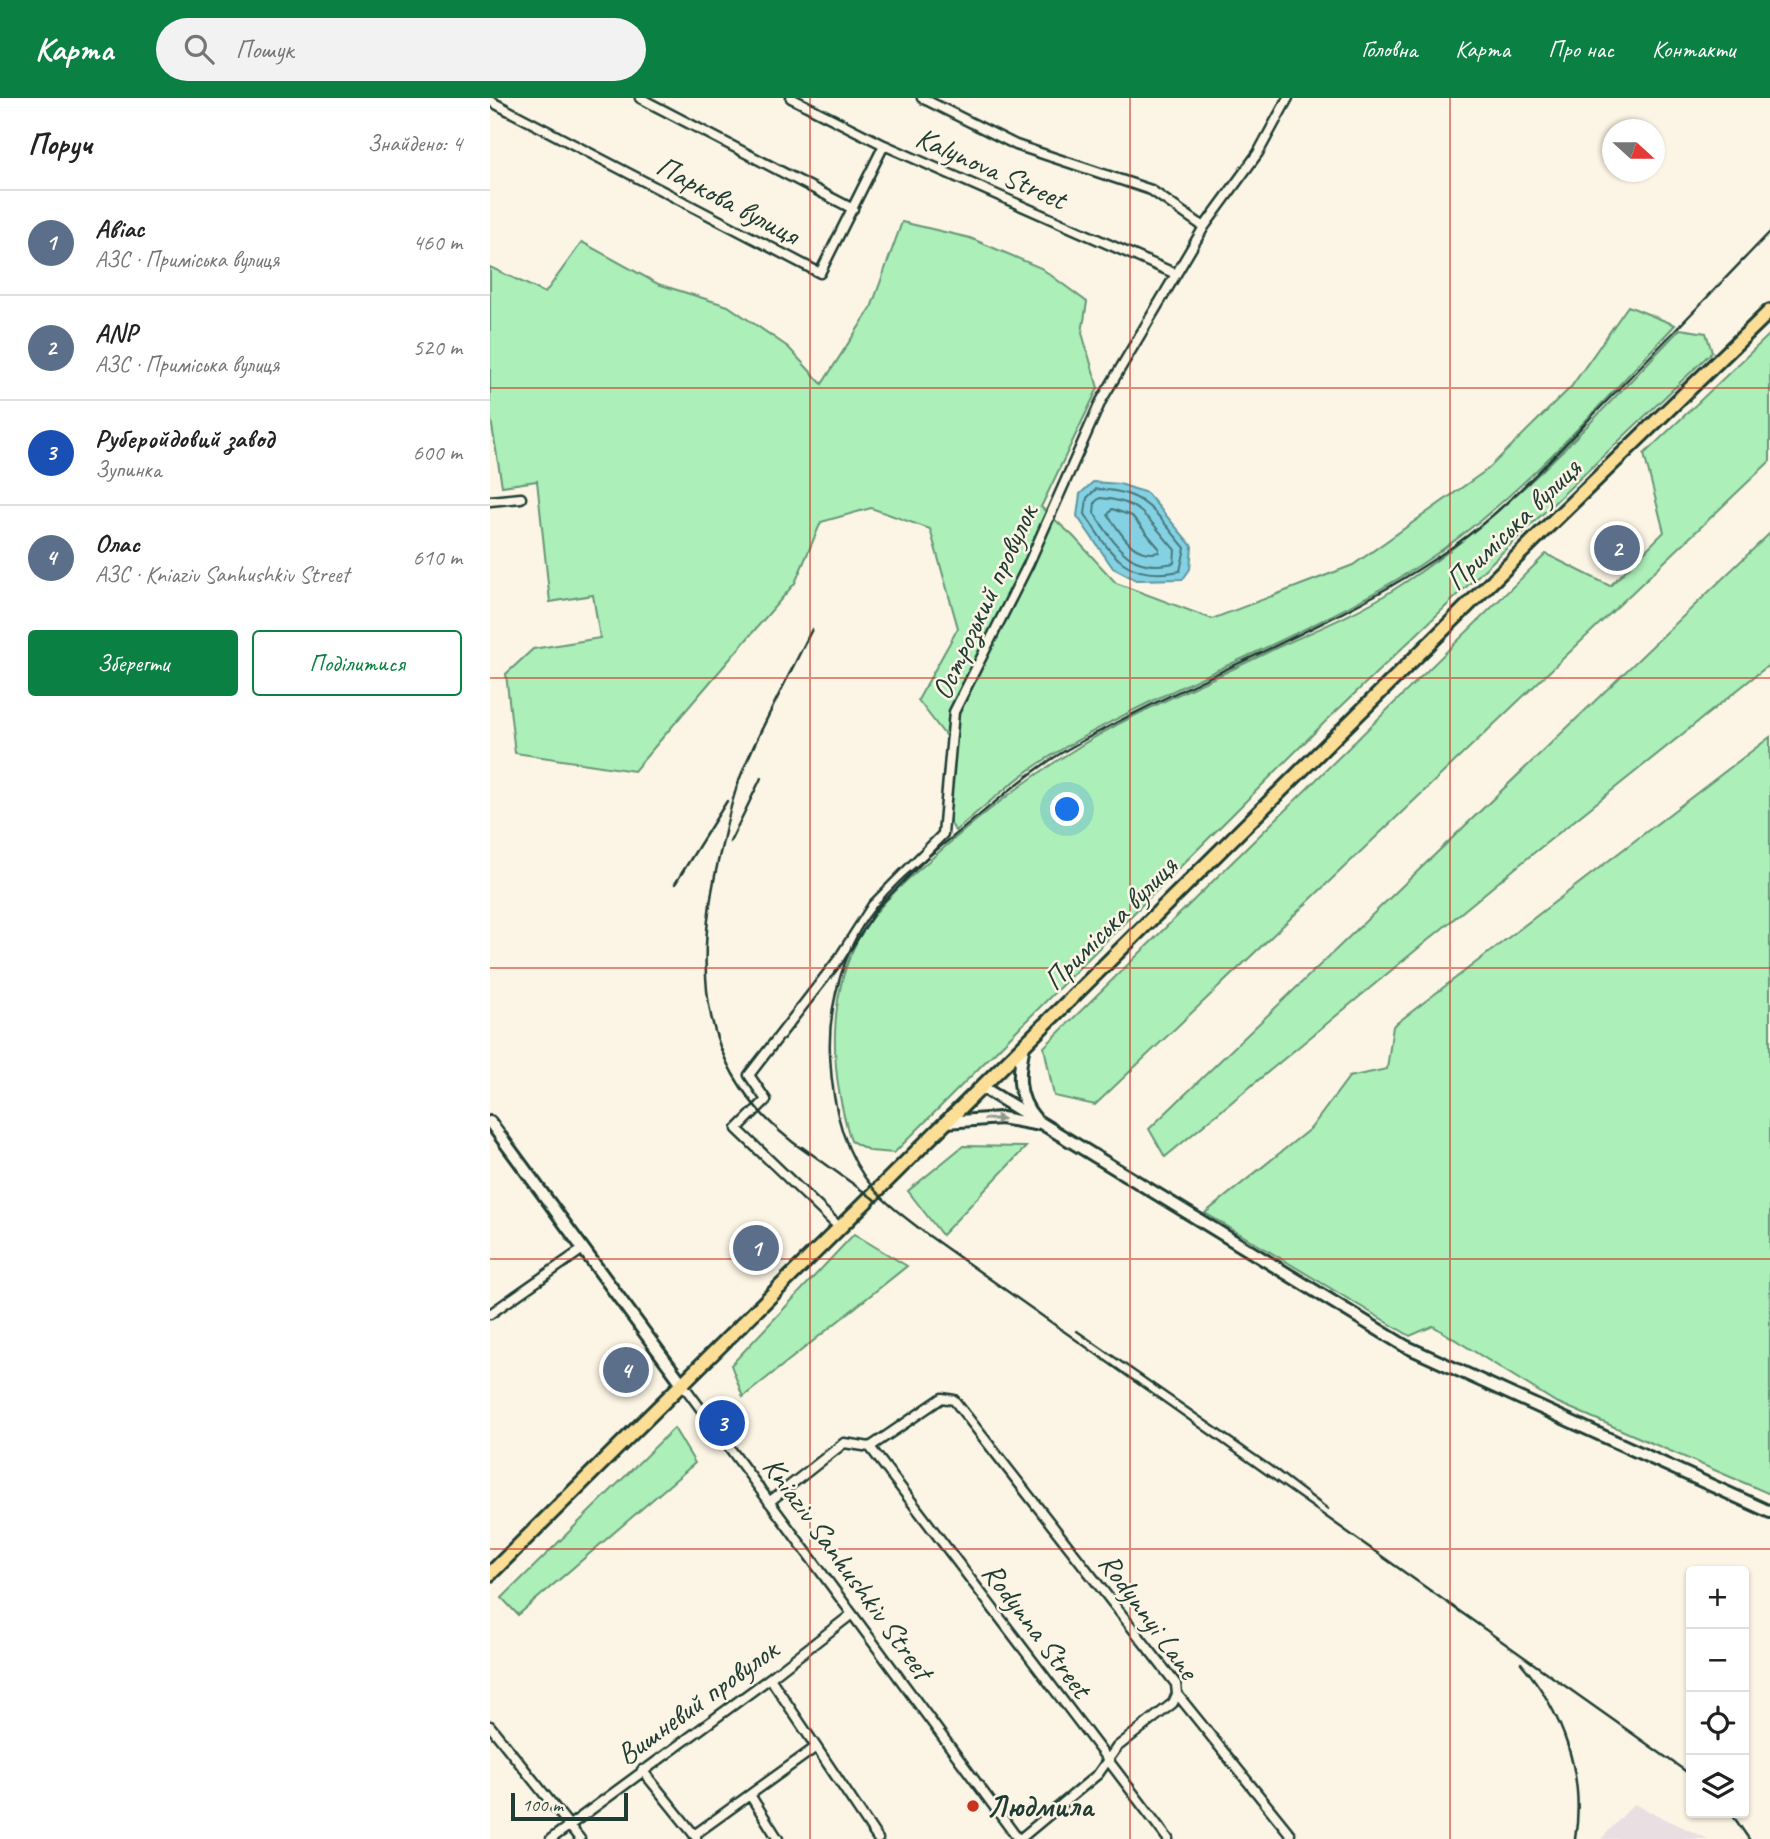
<!DOCTYPE html>
<html lang="uk">
<meta charset="utf-8">
<style>
:root{--surface:#fff;--page:#f2f2f2;--text:#222;--muted:#767676;--line:#e0e0e0;--accent:#0b8043}
body{margin:0;font-family:Caveat,sans-serif;background:var(--page);color:var(--text)}
.controls{position:absolute;right:21px;bottom:21px;display:grid;overflow:hidden;border-radius:7px;box-shadow:0 2px 5px #0004}
.controls button{width:63px;height:63px;display:grid;place-items:center;padding:0;border:0;border-bottom:2px solid var(--line);background:var(--surface);color:var(--text);font:35px sans-serif}
.compass{position:absolute;left:1112px;top:21px;width:63px;height:63px;border-radius:50%;background:var(--surface);box-shadow:0 2px 5px #0004;rotate:111deg}
.scale{position:absolute;left:21px;bottom:18px;width:117px;box-sizing:border-box;padding-left:7px;border:4px solid #1f3d34;border-top:0;font-size:19px;line-height:24px;white-space:nowrap;color:#1f3d34;-webkit-text-stroke:5px #fcf5e5;paint-order:stroke}
.you{position:absolute;left:578px;top:712px;width:24px;height:24px;margin:-18px;border:5px solid #fff;border-radius:50%;background:#1a73e8;box-shadow:0 0 0 10px #1a73e833}
.badge{display:grid;place-items:center;width:46px;height:46px;border-radius:50%;background:var(--accent);color:#fff;font-size:23px;font-weight:700}
.pin{position:absolute;translate:-50% -50%;border:4px solid #fff;box-shadow:0 2px 7px #0006}
.list{margin:0;padding:0;list-style:none}
h2{display:flex;justify-content:space-between;align-items:center;height:91px;margin:0;padding:0 28px;font-size:30px}
h2 small{font-size:23px;font-weight:400;color:var(--muted)}
.list li{display:grid;grid-template-columns:46px 1fr auto;gap:21px;align-items:center;box-sizing:border-box;height:105px;padding:0 28px;border-top:2px solid var(--line)}
.list b{display:block;font-size:26px;white-space:nowrap}
.list p{margin:0;font-size:23px;white-space:nowrap;color:var(--muted)}
.list em{font-size:23px;font-style:normal;color:var(--muted)}
.actions{display:flex;gap:14px;padding:21px 28px}
.actions a{flex:1;padding:16px 0;border:2px solid var(--accent);border-radius:7px;text-align:center;font-size:24px;color:var(--accent)}
.actions .main{background:var(--accent);color:#fff}
.icon{flex:none;width:38px;height:38px;fill:none;stroke:currentColor;stroke-width:2;stroke-linecap:round;stroke-linejoin:round}
.map{position:relative;flex:none;width:1280px;height:1741px;overflow:hidden}
header{display:flex;align-items:center;gap:42px;box-sizing:border-box;height:98px;padding:0 35px;background:var(--accent);color:#fff}
header strong{font-size:33px}
nav{display:flex;gap:38px;margin-inline-start:auto;font-size:24px}
.search{width:490px;height:63px;background:var(--page);display:flex;align-items:center;gap:18px;box-sizing:border-box;padding:0 24px;border-radius:38px;color:var(--muted);font-size:26px}
main{display:flex}
aside{flex:1;background:var(--surface)}
.map>svg:first-child{display:block}
.built{fill:#e9dfe2}
.green{fill:#acefb9;stroke:#669676;stroke-width:2}
.water{fill:#84d1e4;stroke:#5c969e;stroke-width:2}
.lines{fill:none;stroke-linecap:round;stroke-linejoin:round}
.shore{stroke:#47787a;stroke-width:2}
.minor-casing{stroke:#1f3d34;stroke-width:13}
.secondary-casing{stroke:#1f3d34;stroke-width:16}
.primary-casing{stroke:#1f3d34;stroke-width:18}
.minor{stroke:#fcf5e5;stroke-width:8}
.secondary{stroke:#fcf5e5;stroke-width:10}
.primary{stroke:#fcde96;stroke-width:12}
.rail{stroke:#1f3d34;stroke-width:2.5}
.oneway{fill:#8e998c}
.grid{fill:none;stroke:#c8321e;stroke-width:2;stroke-opacity:0.55}
.poi-dot{fill:#c8321e;stroke:#fcf5e5;stroke-width:2.5}
.labels{text-anchor:middle;dominant-baseline:central;stroke-width:5;stroke-linejoin:round;paint-order:stroke}
.street-label{font-size:30px;fill:#1f3d34;stroke:#fcf5e5}
.poi-label{font-size:30px;font-weight:bold;fill:#1f3d34;stroke:#fcf5e5;text-anchor:start}
</style>
<header>
<strong>Карта</strong>
<div class="search"><svg class="icon" aria-label="search" viewBox="0 0 24 24"><circle cx="10" cy="10" r="6"/><path d="M15 15l6 6"/></svg>Пошук</div>
<nav><a>Головна</a><a>Карта</a><a>Про нас</a><a>Контакти</a></nav>
</header>
<main>
<aside>
<h2>Поруч<small>Знайдено: 4</small></h2>
<ul class="list">
<li><span class="badge" style="background:#5c6f8a">1</span><div><b>Авіас</b><p>АЗС · Приміська вулиця</p></div><em>460 m</em></li>
<li><span class="badge" style="background:#5c6f8a">2</span><div><b>ANP</b><p>АЗС · Приміська вулиця</p></div><em>520 m</em></li>
<li><span class="badge" style="background:#1a4fb4">3</span><div><b>Руберойдовий завод</b><p>Зупинка</p></div><em>600 m</em></li>
<li><span class="badge" style="background:#5c6f8a">4</span><div><b>Олас</b><p>АЗС · Kniaziv Sanhushkiv Street</p></div><em>610 m</em></li>
</ul>
<div class="actions"><a class="main">Зберегти</a><a>Поділитися</a></div>
</aside>
<div class="map">
<svg width="1280" height="1741" viewBox="0 0 1280 1741">
<rect width="100%" height="100%" fill="#fcf5e5"/>
<filter id="ink" filterUnits="userSpaceOnUse"><feTurbulence type="fractalNoise" baseFrequency=".0143" numOctaves="2"/><feDisplacementMap in="SourceGraphic" scale="14" xChannelSelector="R" yChannelSelector="G"/><feConvolveMatrix kernelMatrix="1 2 1 2 8 2 1 2 1" color-interpolation-filters="sRGB"/></filter>
<g filter="url(#ink)">
<path class="built" d="M1144 1706 1218 1741H1111Z"/>
<path class="green" d="M412 124 480 140 551 170 597 204 592 235 608 290 551 409 583 438 626 485 722 521 863 467 998 371 1081 289 1138 208 1185 227C1104 313 1026 405 927 469 810 544 674 587 556 661 524 681 494 709 465 733L457 718 464 649 428 602 468 530 440 431 381 410 331 424 305 485 144 673 25 655 16 576 43 551 110 540 103 497 60 504 47 383 12 388 0 316V169L55 195 92 144 168 186 238 208 298 249 332 286 381 210Z
M1190 231 1216 235 1222 254 837 622 404 1055 380 1053 361 1043C340 976 335 893 374 831 394 799 429 772 457 747 494 715 535 683 576 657 640 615 714 586 782 552 821 534 864 517 900 494 1012 424 1099 326 1190 231Z
M1280 236V363L605 1007 564 998 554 949 1056 456 1120 488 1174 434 1154 356Z
M1280 435V566L1040 758 675 1059 659 1031Z
M1280 639V1396L1064 1303 943 1228 920 1238 715 1115 821 1030 859 979 897 971 903 928Z
M473 1048 536 1049 452 1137 418 1093Z
M364 1136 417 1168 253 1299 241 1267Z
M184 1330 205 1365 28 1517 12 1500Z"/>
<path class="water" d="M603 384 630 386 657 395 702 448 700 471 693 481 646 482 623 470 587 418 590 396Z"/>
<g class="lines">
<path class="shore" d="M606 391C657 393 664 414 695 450L690 473C636 484 621 457 595 416L597 400Z
M610 400C653 403 659 423 685 452L684 465C638 475 627 448 604 415L605 404Z
M622 411 642 418 669 450V454C642 460 632 436 618 417Z"/>
<defs>
<path id="minor" d="M150 0 363 111
M301 0 394 47 686 176
M432 0 526 47 661 92 714 129
M0 3 330 175 394 47
M0 403 31 400
M350 1130 247 1031 276 1002 259 977 348 862 383 807 453 736 464 614 538 467 611 303 714 129 768 55 798 0
M0 1216 93 1151
M191 1284 528 1741
M380 1349 678 1741
M279 1404 354 1345 380 1349 452 1300 464 1302 686 1586 687 1596 800 1736
M280 1580 388 1741
M0 1628 90 1741
M152 1672 206 1739
M260 1697 288 1741
M204 1737 326 1649
M61 1741 280 1580 362 1516
M530 1741 608 1676 627 1649 683 1605 687 1596"/>
<path id="secondary" d="M534 948C528 974 526 999 545 1020
M492 989 915 1248 1280 1414
M0 1024 191 1284
M456 1024 511 1020 545 1026"/>
<path id="primary" d="M0 1476 1052 434 1280 213"/>
</defs>
<use href="#minor" class="minor-casing"/>
<use href="#secondary" class="secondary-casing"/>
<use href="#primary" class="primary-casing"/>
<use href="#minor" class="minor"/>
<use href="#secondary" class="secondary"/>
<use href="#primary" class="primary"/>
<path class="rail" d="M240 744 271 680
M185 786 237 703
M312 1049 388 1104
M319 1056C205 979 201 869 232 747 238 721 243 695 254 670 274 623 299 578 322 531
M587 1233 788 1373 838 1411
M1031 1565C1072 1613 1096 1677 1085 1741
M1201 1677 435 1135C418 1121 398 1108 384 1091 352 1055 342 1004 340 957 338 916 349 870 369 834 391 795 430 765 464 738 501 708 537 675 578 651 704 578 845 532 965 447 1018 409 1062 360 1107 313 1165 254 1222 194 1280 134
M1241 1715 1259 1741"/>
</g>
<defs><path id="oneway-solid" d="M-6-.8H1V-3.2L6.5 0L1 3.2V.8H-6Z" transform="scale(1.75)"/></defs>
<use class="oneway" href="#oneway-solid" transform="translate(504 1021)"/>
</g>
<path class="grid" d="M320 0V1741M640 0V1741M960 0V1741M0 290H1280M0 580H1280M0 870H1280M0 1161H1280M0 1451H1280"/>
<circle class="poi-dot" cx="483" cy="1708" r="7"/>
<g class="labels">
<g class="street-label">
<text transform="translate(501 70) rotate(24)">Kalynova Street</text>
<text transform="translate(238 102) rotate(28)">Паркова вулиця</text>
<text transform="translate(1023 426) rotate(-44)">Приміська вулиця</text>
<text transform="translate(494 504) rotate(-65)">Острозький провулок</text>
<text transform="translate(620 825) rotate(-45)">Приміська вулиця</text>
<text transform="translate(358 1470) rotate(54)">Kniaziv Sanhushkiv Street</text>
<text transform="translate(659 1518) rotate(54)">Rodynnyi Lane</text>
<text transform="translate(547 1532) rotate(53)">Rodynna Street</text>
<text transform="translate(207 1604) rotate(-36)">Вишневий провулок</text>
</g>
<g class="poi-label">
<text x="497" y="1708">Людмила</text>
</g>
</g>
</svg>
<div class="controls">
<button>+</button>
<button>−</button>
<button><svg class="icon" aria-label="locate" viewBox="0 0 24 24"><circle cx="12" cy="12" r="6"/><path d="M12 2v4M12 18v4M2 12h4M18 12h4"/></svg></button>
<button><svg class="icon" aria-label="layers" viewBox="0 0 24 24"><path d="M12 4l9 5-9 5-9-5zM3 14l9 5 9-5"/></svg></button>
</div>
<svg class="compass" viewBox="-18 -18 36 36"><path d="M0-13l5 13h-10z" fill="#e53935"/><path d="M0 13l5-13h-10z" fill="#767676"/></svg>
<div class="scale">100 m</div>
<div class="you"></div>
<div class="pin badge" style="left:266px;top:1150px;background:#5c6f8a">1</div>
<div class="pin badge" style="left:1127px;top:450px;background:#5c6f8a">2</div>
<div class="pin badge" style="left:232px;top:1325px;background:#1a4fb4">3</div>
<div class="pin badge" style="left:136px;top:1272px;background:#5c6f8a">4</div>
</div>
</main>
